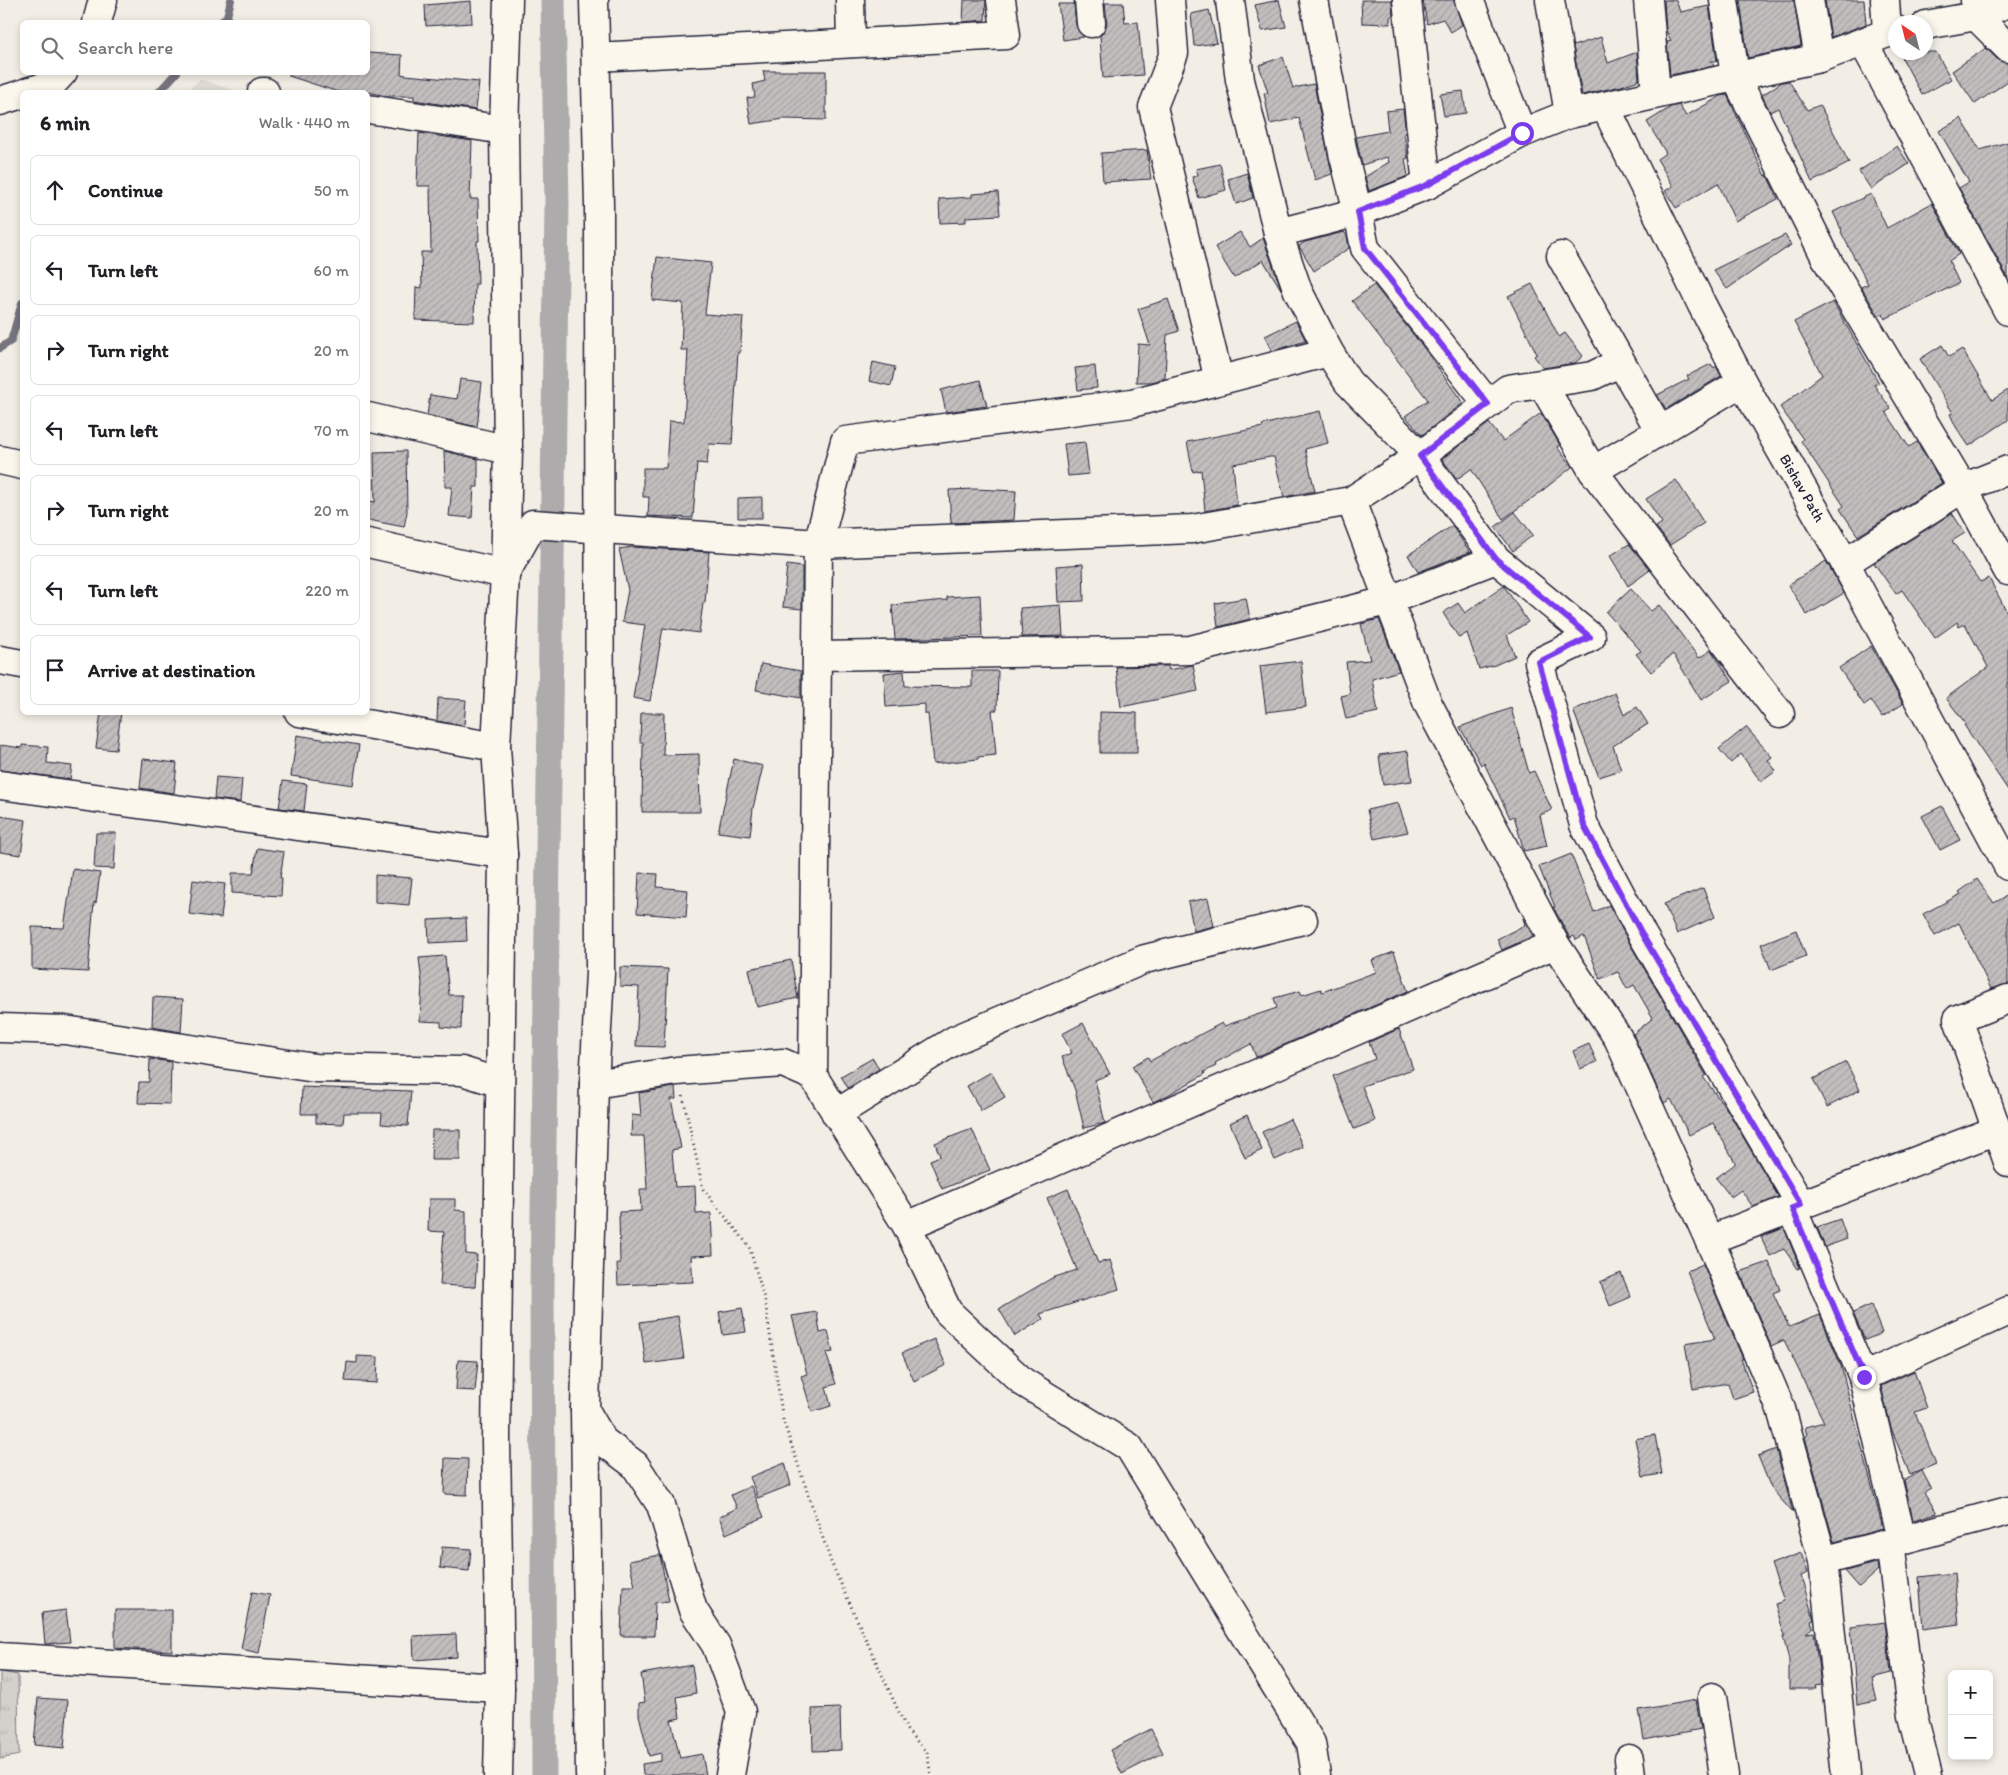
<!DOCTYPE html>
<meta charset="utf-8">
<style>
:root{--surface:#fff;--page:#f6f6f6;--text:#202124;--muted:#757577;--line:#e0e0e0}
body{margin:0;font-family:Itim,sans-serif;background:var(--page);color:var(--text)}
.controls{position:absolute;right:15px;bottom:15px;display:grid;overflow:hidden;border-radius:8px;box-shadow:0 2px 8px #0003}
.controls button{width:45px;height:45px;display:grid;place-items:center;padding:0;border:0;border-bottom:1px solid var(--line);background:var(--surface);color:var(--text);font:25px sans-serif}
.compass{position:absolute;left:1888px;top:15px;width:45px;height:45px;border-radius:50%;background:var(--surface);box-shadow:0 2px 8px #0003;rotate:325deg}
.stop{position:absolute;width:15px;height:15px;margin:-11px;border:4px solid #7c3aed;border-radius:50%;background:#fff}
.stop.end{background:#7c3aed;border-color:#fff;box-shadow:0 1px 5px #0008}
.list{margin:0;padding:0;list-style:none}
h2{display:flex;justify-content:space-between;align-items:center;height:65px;margin:0;padding:0 20px;font-size:21px}
h2 small{font-size:16px;font-weight:400;color:var(--muted)}
.list li{display:grid;grid-template-columns:32px 1fr auto;gap:15px;align-items:center;box-sizing:border-box;height:70px;margin:0 10px 10px;padding:0 10px;border:1px solid var(--line);border-radius:8px}
.list b{display:block;font-size:19px;white-space:nowrap}
.list em{font-size:16px;font-style:normal;color:var(--muted)}
.icon{flex:none;width:28px;height:28px;fill:none;stroke:currentColor;stroke-width:2;stroke-linecap:round;stroke-linejoin:round}
.map{position:relative;flex:none;width:2008px;height:1775px;overflow:hidden}
.search{position:absolute;background:var(--surface);box-shadow:0 2px 8px #0003;left:20px;top:20px;width:350px;height:55px;display:flex;align-items:center;gap:12px;box-sizing:border-box;padding:0 18px;border-radius:8px;color:var(--muted);font-size:19px}
.panel{position:absolute;background:var(--surface);box-shadow:0 2px 8px #0003;left:20px;top:90px;width:350px;height:625px;border-radius:8px}
.map>svg:first-child{display:block}
.built{fill:#e0dcd6}
.grass{fill:url(#grass-tufts);stroke:#7b7a84}
.lines{fill:none;stroke-linecap:round;stroke-linejoin:round}
.stream{stroke:#76747f;stroke-width:8}
.canal{stroke:#aeabad;stroke-width:25}
.building{fill:url(#building-hatch);stroke:#22223b}
.minor-casing{stroke:#22223b;stroke-width:31}
.tertiary-casing{stroke:#22223b;stroke-width:31}
.secondary-casing{stroke:#22223b;stroke-width:31}
.path{stroke:#22223b;stroke-width:3;stroke-dasharray:1 4;stroke-linecap:butt}
.minor{stroke:#fbf7ec;stroke-width:28}
.tertiary{stroke:#fbf7ec;stroke-width:28}
.secondary{stroke:#fbf7ec;stroke-width:28}
.route{stroke:#7c3aed;stroke-width:6}
.labels{text-anchor:middle;dominant-baseline:central;stroke-width:4.5;stroke-linejoin:round;paint-order:stroke}
.street-label{font-size:15px;fill:#22223b;stroke:#fbf7ec}
</style>
<div class="map">
<svg width="2008" height="1775" viewBox="0 0 2008 1775">
<defs>
<pattern id="grass-tufts" width="24" height="20" patternUnits="userSpaceOnUse" patternTransform="scale(1.25)"><rect width="24" height="20" fill="#d4d1cc"/><path d="M3 7l-1-3M5 7V3M7 7l1-3M15 17l-1-3M17 17v-4M19 17l1-3" fill="none" stroke="#b6b3b0"/></pattern>
<pattern id="building-hatch" width="6" height="6" patternUnits="userSpaceOnUse" patternTransform="scale(1.25)"><rect width="6" height="6" fill="#c2bebe"/><path d="M-1 1l2-2M0 6l6-6M5 7l2-2" fill="none" stroke="#a6a3a4"/></pattern>
</defs>
<rect width="100%" height="100%" fill="#f2eee5"/>
<filter id="ink" filterUnits="userSpaceOnUse"><feTurbulence type="fractalNoise" baseFrequency=".02" numOctaves="2"/><feDisplacementMap in="SourceGraphic" scale="10" xChannelSelector="R" yChannelSelector="G"/><feConvolveMatrix kernelMatrix="1 2 1 2 8 2 1 2 1" color-interpolation-filters="sRGB"/></filter>
<g filter="url(#ink)">
<path class="built" d="M200 79 238 92H186Z"/>
<path class="grass" d="M0 1672 18 1675 19 1755 0 1759Z"/>
<g class="lines">
<path class="stream" d="M221 22 227 16 231 0
M159 92 177 72
M0 348 11 341 22 303"/>
<path class="canal" d="M544 1775 542 1287 557 203 553 0"/>
</g>
<path class="building" d="M964 0H986L985 20 963 22Z
M1279 0 1286 27 1262 31 1255 5Z
M1361 0H1392L1393 15 1390 17V24L1362 23Z
M1423 0H1454L1462 25 1451 32 1443 19 1427 24Z
M1664 0H1676L1680 12 1709 6 1717 61H1711L1714 66 1670 75 1667 42 1671 41 1666 30Z
M1740 0H1794L1801 46 1748 58Z
M1825 0H1864L1866 24 1831 37Z
M471 1 472 23 426 26 425 5Z
M1105 3H1123L1125 23 1138 22 1143 75 1103 78 1100 36 1105 30 1107 22Z
M1058 4H1074L1076 25 1079 32 1084 37 1063 40Z
M1209 10 1217 43 1194 46 1191 14Z
M1601 37 1608 63 1637 52 1639 80 1621 86 1582 95 1573 46Z
M1986 48 1997 59 2008 63V81L1975 104 1952 71Z
M1899 52H1936L1951 79 1922 95Z
M368 53 402 55 401 74 406 75 479 82 476 110 414 100V96H386L368 92H338L289 76V72H368Z
M1283 57 1293 88 1314 84 1332 174 1315 180 1299 118 1270 124 1264 93H1268L1259 65Z
M763 71H826V120L784 119 751 124 747 98 755 97 753 84 765 81Z
M1789 81 1807 110 1820 105 1849 163 1812 182 1778 108 1770 112 1762 95 1782 82Z
M1463 91 1466 113 1444 116 1440 94Z
M1727 95 1765 176 1767 175 1778 199 1735 221 1718 183 1676 208 1665 191 1673 186 1657 159 1666 153 1647 122 1671 107 1679 105 1686 116 1721 96Z
M1403 109 1406 133H1404L1408 158 1405 159 1408 176 1369 191 1365 177 1389 162 1387 157 1362 165 1356 137 1388 131 1386 111Z
M1961 118 1980 150 2008 142V278L1959 188 1969 182 1939 131Z
M419 133 472 141 470 199H478L479 241H477L478 284H475L474 322 415 320 416 287 422 288 421 252H431L430 186H417Z
M1897 146 1909 164 1871 189 1859 171Z
M1147 150 1151 179 1103 182 1101 153Z
M1220 164 1226 190 1199 198 1192 177 1198 175 1196 169Z
M1247 173 1253 198 1236 204 1228 179Z
M998 192 1000 215 966 217V222L940 223 939 199 972 197V194Z
M1871 194 1887 228 1932 203 1959 254 1949 261 1959 283 1885 319 1883 314 1879 316 1861 287 1868 284 1841 232 1842 231 1833 212Z
M1240 232 1250 247 1263 238 1282 291 1263 260 1234 278 1215 247Z
M1344 232 1347 236 1349 248 1314 271 1299 246 1305 242Z
M1785 235 1791 245 1727 289 1713 270Z
M657 257 711 263 705 314 743 317 740 352H738L732 445 709 444 707 464 697 463 693 518 648 516 649 497H643V468H666L669 421 684 422 688 350H681L683 303 652 300Z
M1532 284 1559 337 1565 333 1583 356 1575 363 1543 368 1534 356 1537 354 1508 296Z
M1374 285 1424 348 1463 403 1422 435 1405 416 1428 400 1352 301Z
M1168 299 1179 331 1167 335 1165 378 1150 382H1136L1138 344 1150 345 1138 309Z
M1833 302 1879 383 1874 385 1891 409 1886 412 1909 447 1917 442 1942 483 1858 536 1840 509 1844 506 1801 441 1803 439 1780 407 1822 375 1794 322Z
M1296 321 1306 341 1272 351 1265 336Z
M1942 345 1949 357 1962 349 1992 400 2008 390V420L1969 446 1956 427 1950 414 1953 413 1920 359Z
M873 362 895 367 891 386 869 381Z
M1711 364 1714 368 1716 366 1721 376 1666 409 1657 395 1689 379 1687 376Z
M1095 366 1097 388 1078 390 1075 368Z
M460 379 482 382 477 427 427 415 430 395 457 399Z
M980 380 987 406 946 412 941 390Z
M1320 411 1328 443 1305 449 1315 491 1284 497 1274 457H1270L1233 464 1237 505 1205 511 1201 470 1193 472 1187 442 1263 427 1262 425Z
M1541 413 1560 445 1557 447 1572 467 1538 494 1503 519 1471 469 1457 479 1442 459 1489 423 1503 441Z
M1085 442 1089 474 1068 476 1064 444Z
M406 451 407 512 404 527 368 520V501L375 502 374 452Z
M444 451 478 459V487H474L472 518 449 516 452 487H445Z
M1676 480 1704 523 1670 545 1656 527 1662 523 1646 499Z
M975 489 1016 491 1014 520 951 523 949 490Z
M762 497V518H738V498Z
M1515 512 1533 535 1513 551 1495 527Z
M1952 513 1965 533 1952 541 1980 582 1989 578 2008 614V790L1964 725 1966 724 1946 698 1988 667 1965 624 1959 627 1957 622 1935 638 1902 590 1896 594 1874 563Z
M1452 526 1470 552 1418 572 1408 555Z
M1629 544 1650 570 1628 586 1610 556Z
M632 547 709 552 705 603H703L699 633 663 628 650 701 633 698 645 625 622 622 628 590 619 549Z
M1826 561 1844 593 1807 615 1788 585Z
M1083 564 1084 601 1058 602 1056 566Z
M787 565 802 567V609L783 607Z
M1504 586 1528 622 1507 635 1515 656 1495 665 1479 669 1467 633 1459 638 1443 613 1458 603 1465 613Z
M1631 589 1651 611 1659 605 1699 658 1711 650 1732 681 1701 700 1673 654 1651 672 1636 654 1641 651 1606 612Z
M980 595 982 636 895 639 892 605 947 600V597Z
M1246 598 1250 619 1218 627 1215 603Z
M1061 605 1063 636 1022 637 1020 608Z
M1379 619 1399 671 1372 679 1378 712 1346 719 1341 696 1350 694 1346 662 1370 660 1361 624Z
M1871 646 1903 704 1882 717 1871 700 1864 705 1839 668Z
M1301 661 1306 707 1266 712 1260 666Z
M761 664 801 671V698L756 690Z
M1193 665 1198 691 1121 707 1116 667 1168 666 1169 670Z
M904 671 905 686 972 687V671H998L997 710H992L996 755 978 757V759L933 764 928 714H925V704L886 707 884 673Z
M1615 693 1624 715 1637 707 1648 724 1613 746 1621 770 1599 777 1573 710Z
M438 698 466 700 464 726 437 721Z
M1511 708 1529 773 1534 771 1552 810 1540 815 1547 846 1524 851 1514 816 1510 818 1484 763 1481 765 1460 727Z
M101 712H121L116 750 96 748Z
M1100 712 1137 713V753H1100Z
M641 713H664L663 755 699 754 700 812H642L643 742H640Z
M1746 727 1772 757 1768 760 1776 771 1761 782 1741 754 1731 763 1719 749Z
M297 735 359 745 353 785 291 776Z
M0 745 22 748V745L48 747 47 763 72 766 70 779 0 770Z
M1408 751 1412 781 1383 785 1379 755Z
M143 759 177 763 174 793 140 788Z
M734 759 763 766 753 808 750 836 718 832Z
M216 777 242 779 240 802 214 799Z
M283 781 307 784 304 811 279 808Z
M1398 803 1408 832 1374 839 1367 810Z
M1942 806 1960 840 1940 850 1922 816Z
M0 816 26 820 21 855 0 852Z
M96 833H116L114 869 94 868Z
M257 848 284 852 280 878H282L281 896 232 893V873H253Z
M1571 854 1594 912 1609 905 1630 944 1706 1075 1703 1077 1726 1108 1778 1196 1776 1198 1753 1207 1741 1190 1731 1197 1716 1178 1735 1164V1162L1713 1123 1689 1135 1671 1099 1664 1103 1633 1034 1653 1018 1634 985 1627 989 1618 972 1600 979 1584 936 1576 940 1574 936 1570 938 1553 907H1555L1539 867Z
M73 869 100 873 96 903 94 902 88 972 32 969V927L64 928Z
M639 873 658 874 657 887 688 890 686 917 637 913Z
M375 875 412 878 409 905 375 902Z
M1977 879 1994 903 2008 895V984L1991 989 1959 923 1935 936 1923 914 1961 894 1959 892Z
M193 880 225 884 221 918 189 914Z
M1703 888 1715 917 1677 934 1664 904Z
M1208 898 1214 926 1194 931 1188 902Z
M466 918 467 941 429 943 428 920Z
M1523 918 1533 936 1502 950 1497 939 1525 925Z
M1796 930 1806 956 1771 970 1761 944Z
M1394 952 1408 991 1256 1057 1251 1044 1215 1063 1216 1066 1204 1072 1205 1074 1168 1095 1153 1102 1132 1066 1148 1057 1150 1061 1222 1023 1224 1026 1277 1008 1274 998 1300 991 1302 995 1321 989 1322 992 1376 972 1372 960Z
M445 956 449 995H462L461 1029 441 1027V1022L420 1021 422 983 419 958Z
M791 960 798 998 757 1007 749 969Z
M620 967 668 969 664 1047 636 1046 639 987 620 986Z
M153 997 183 999 181 1032 152 1027Z
M1083 1023 1110 1074 1095 1080 1105 1123 1084 1128 1075 1090 1062 1057 1072 1053 1062 1034Z
M1399 1029 1413 1069 1362 1086 1375 1121 1354 1129 1333 1076 1375 1059 1369 1042Z
M1589 1044 1597 1062 1580 1069 1573 1051Z
M873 1058 879 1069 848 1088 841 1076Z
M150 1059 171 1062 170 1104 138 1103 139 1082H149Z
M1846 1062 1860 1090 1827 1107 1813 1079Z
M991 1072 1005 1097 981 1111 967 1086Z
M302 1087 411 1091 408 1126 381 1124 382 1113H344L343 1124 316 1123V1114H301Z
M675 1087 676 1099H671L681 1148 672 1150 675 1187 695 1186 696 1214 711 1213 713 1255 691 1256 693 1282 618 1285 617 1264H620L619 1212 641 1211 640 1189H647L644 1136H631L632 1115 641 1116 639 1093Z
M1247 1115 1262 1150 1245 1158 1230 1123Z
M1290 1119 1303 1147 1275 1160 1262 1132Z
M972 1129 990 1170 942 1189 930 1160 940 1156 935 1143Z
M432 1130H460V1160H431Z
M1068 1189 1098 1263 1110 1260 1119 1289 1040 1314 1043 1319 1015 1336 999 1309 1052 1278 1077 1270 1047 1198Z
M429 1199H455V1210L466 1211V1254L477 1255 475 1287 440 1285 444 1232 428 1231Z
M1840 1219 1847 1239 1825 1247 1817 1227Z
M1784 1228 1800 1268 1798 1269 1784 1249 1770 1256 1761 1237Z
M1769 1262 1780 1290 1773 1293 1789 1327 1820 1315 1841 1366 1883 1529 1834 1542 1805 1437 1807 1436 1805 1427 1824 1422 1784 1340 1771 1346 1740 1272Z
M1703 1264 1743 1359H1741L1753 1392 1733 1399 1728 1383 1693 1389 1685 1344 1715 1339 1687 1271Z
M1621 1273 1631 1297 1610 1306 1600 1282Z
M1871 1305 1882 1333 1865 1340 1853 1313Z
M742 1308 746 1332 723 1335 719 1312Z
M817 1312 820 1333 828 1331 833 1352 826 1353 836 1384 826 1387 831 1406 812 1412 801 1376 807 1374 792 1316Z
M678 1316 684 1359 646 1364 640 1322Z
M934 1339 946 1365 914 1381 902 1353Z
M357 1356 378 1357 377 1383 345 1381 347 1362 357 1363Z
M458 1360 478 1361 475 1391 456 1390Z
M1914 1371 1927 1408 1915 1412 1936 1464 1910 1475 1891 1428 1881 1386Z
M1655 1435 1662 1474 1643 1477 1635 1439Z
M1776 1449 1793 1513 1771 1488 1758 1456Z
M445 1458 468 1459 467 1495 444 1494Z
M785 1463 791 1485 758 1498 750 1477Z
M1922 1471 1931 1488 1924 1492 1937 1513 1913 1520 1904 1480Z
M751 1486 764 1517 726 1534 719 1517 737 1508 731 1495Z
M442 1547 471 1549 469 1571 440 1568Z
M1801 1553 1808 1573 1801 1576 1814 1620 1811 1621 1813 1627 1806 1633 1814 1632 1821 1685 1815 1686 1816 1689H1789V1661L1783 1636H1785L1775 1604 1784 1601 1771 1564Z
M660 1555 669 1601 655 1603 654 1636H621L623 1586H635L629 1561Z
M1877 1563 1878 1570 1859 1587 1845 1571Z
M1954 1573 1959 1624 1923 1629 1919 1577Z
M252 1592 270 1595 259 1653 241 1649Z
M66 1610 70 1642 45 1644 42 1613Z
M115 1610H172V1651L115 1648Z
M1885 1622 1891 1673 1872 1678 1877 1701 1857 1705 1851 1627Z
M456 1634 457 1657 414 1660 413 1636Z
M692 1665 696 1693 677 1697 680 1718 671 1720 680 1758 702 1754 706 1775H643L642 1764 661 1761V1753L649 1756 639 1715V1703L645 1702 641 1674Z
M38 1698 68 1700 64 1748 34 1745Z
M1696 1700 1701 1729 1644 1740 1639 1710Z
M840 1708 841 1750 813 1751 812 1709Z
M1151 1729 1163 1753 1122 1774 1110 1750Z"/>
<g class="lines">
<defs>
<g id="minor">
<path d="M850 0 851 43"/>
<path d="M1089 0 1091 23"/>
<path d="M1170 0 1174 53 1153 107 1219 380"/>
<path d="M1230 0 1240 80 1278 233 1298 291 1329 352 1348 382 1420 456 1496 559 1591 637 1539 662 1584 825 1643 936 1801 1205"/>
<path d="M1314 0 1343 153 1358 212 1427 185 1522 133 1569 114 1819 58 1896 30"/>
<path d="M1407 0 1427 185"/>
<path d="M1469 0 1522 133"/>
<path d="M1550 0 1569 114"/>
<path d="M1648 0 1656 93"/>
<path d="M1724 0 1735 76 1828 262 1963 488 2008 571"/>
<path d="M1809 0 1819 58"/>
<path d="M1885 0 1887 32"/>
<path d="M1975 0 1976 16 2008 48"/>
<path d="M1926 25 1976 16 2008 3"/>
<path d="M1863 42 2008 311"/>
<path d="M596 57 1006 35 1001 0"/>
<path d="M262 92H265"/>
<path id="s1" d="M1605 106 1702 305 1742 382 1845 563 2008 866"/>
<path d="M368 109 504 130"/>
<path d="M1278 233 1358 212 1365 248 1488 404"/>
<path d="M1561 256 1660 431"/>
<path d="M1542 384 1593 471 1742 382"/>
<path d="M368 417 508 450"/>
<path d="M0 460 22 465"/>
<path d="M1593 471 1780 714"/>
<path d="M1351 501 1428 704 1555 944 1618 1038 1715 1253 1781 1409 1823 1561 1846 1775"/>
<path d="M368 543 505 574 533 524 818 544 1192 529 1351 501 1420 456 1508 389 1592 376 1621 362"/>
<path d="M1845 563 1963 488 2008 470"/>
<path d="M817 656 1190 650 1387 601 1496 559"/>
<path d="M0 660 22 664"/>
<path d="M299 712 496 747"/>
<path d="M0 785 503 854"/>
<path d="M2008 999 1958 1019 2008 1162"/>
<path d="M0 1028 65 1030 315 1068 462 1071 500 1083"/>
<path d="M813 1076 818 544 845 441 1132 403 1329 352"/>
<path d="M594 1084 677 1071 783 1063 813 1076 907 1226 1555 944"/>
<path d="M836 1114 955 1040 1145 959 1303 920"/>
<path d="M1792 1208 1863 1377 1902 1540"/>
<path d="M907 1226 948 1312 1023 1382 1129 1447 1311 1743 1316 1775"/>
<path d="M1709 1240 1997 1130"/>
<path d="M1863 1377 2008 1311"/>
<path d="M585 1410 603 1441 635 1465 661 1505 693 1610 716 1645 741 1712 730 1775"/>
<path d="M1890 1543 1913 1716 1928 1775"/>
<path d="M1823 1561 2008 1511"/>
<path d="M0 1657 500 1688"/>
<path d="M1712 1697 1724 1775"/>
<path d="M1629 1759 1631 1775"/>
</g>
<path id="tertiary" d="M97 22 103 0
M27 92 51 85 63 72
M0 101 22 94"/>
<path id="secondary" d="M498 1775 500 1688 496 1441 503 854 496 747 505 574 508 450 504 130 508 0
M590 1775 585 1410 594 1084 600 973 599 205 594 0"/>
</defs>
<use href="#minor" class="minor-casing"/>
<use href="#tertiary" class="tertiary-casing"/>
<use href="#secondary" class="secondary-casing"/>
<path class="path" d="M683 1096 703 1189 749 1246 765 1301 783 1420 831 1562 907 1730 927 1753 931 1775"/>
<use href="#minor" class="minor"/>
<use href="#tertiary" class="tertiary"/>
<use href="#secondary" class="secondary"/>
</g>
</g>
<g class="lines" filter="url(#ink)">
<path class="route" d="M1522 133 1427 185 1358 212 1365 248 1488 404 1420 456 1496 559 1590 637 1539 662 1584 825 1643 936 1801 1205 1792 1208 1864 1377"/>
</g>
<g class="labels">
<g class="street-label">
<text stroke="none"><textPath href="#s1" startOffset="430">Bishav Path</textPath></text>
</g>
</g>
</svg>
<div class="controls">
<button>+</button>
<button>−</button>
</div>
<svg class="compass" viewBox="-18 -18 36 36"><path d="M0-13l5 13h-10z" fill="#e53935"/><path d="M0 13l5-13h-10z" fill="#757577"/></svg>
<div class="stop" style="left:1522px;top:133px"></div>
<div class="stop end" style="left:1864px;top:1377px"></div>
<div class="search"><svg class="icon" aria-label="search" viewBox="0 0 24 24"><circle cx="10" cy="10" r="6"/><path d="M15 15l6 6"/></svg>Search here</div>
<section class="panel">
<h2>6 min<small>Walk · 440 m</small></h2>
<ul class="list">
<li><svg class="icon" aria-label="ahead" viewBox="0 0 24 24"><path d="M12 20V5M6 11l6-6 6 6"/></svg><div><b>Continue</b></div><em>50 m</em></li>
<li><svg class="icon" aria-label="left" viewBox="0 0 24 24"><path d="M17 20v-9H6M10 6l-5 5 5 5"/></svg><div><b>Turn left</b></div><em>60 m</em></li>
<li><svg class="icon" aria-label="right" viewBox="0 0 24 24"><path d="M7 20v-9h11M14 6l5 5-5 5"/></svg><div><b>Turn right</b></div><em>20 m</em></li>
<li><svg class="icon" aria-label="left" viewBox="0 0 24 24"><path d="M17 20v-9H6M10 6l-5 5 5 5"/></svg><div><b>Turn left</b></div><em>70 m</em></li>
<li><svg class="icon" aria-label="right" viewBox="0 0 24 24"><path d="M7 20v-9h11M14 6l5 5-5 5"/></svg><div><b>Turn right</b></div><em>20 m</em></li>
<li><svg class="icon" aria-label="left" viewBox="0 0 24 24"><path d="M17 20v-9H6M10 6l-5 5 5 5"/></svg><div><b>Turn left</b></div><em>220 m</em></li>
<li><svg class="icon" aria-label="arrive" viewBox="0 0 24 24"><path d="M6 21V4h12l-3 4 3 4H6"/></svg><div><b>Arrive at destination</b></div></li>
</ul>
</section>
</div>
